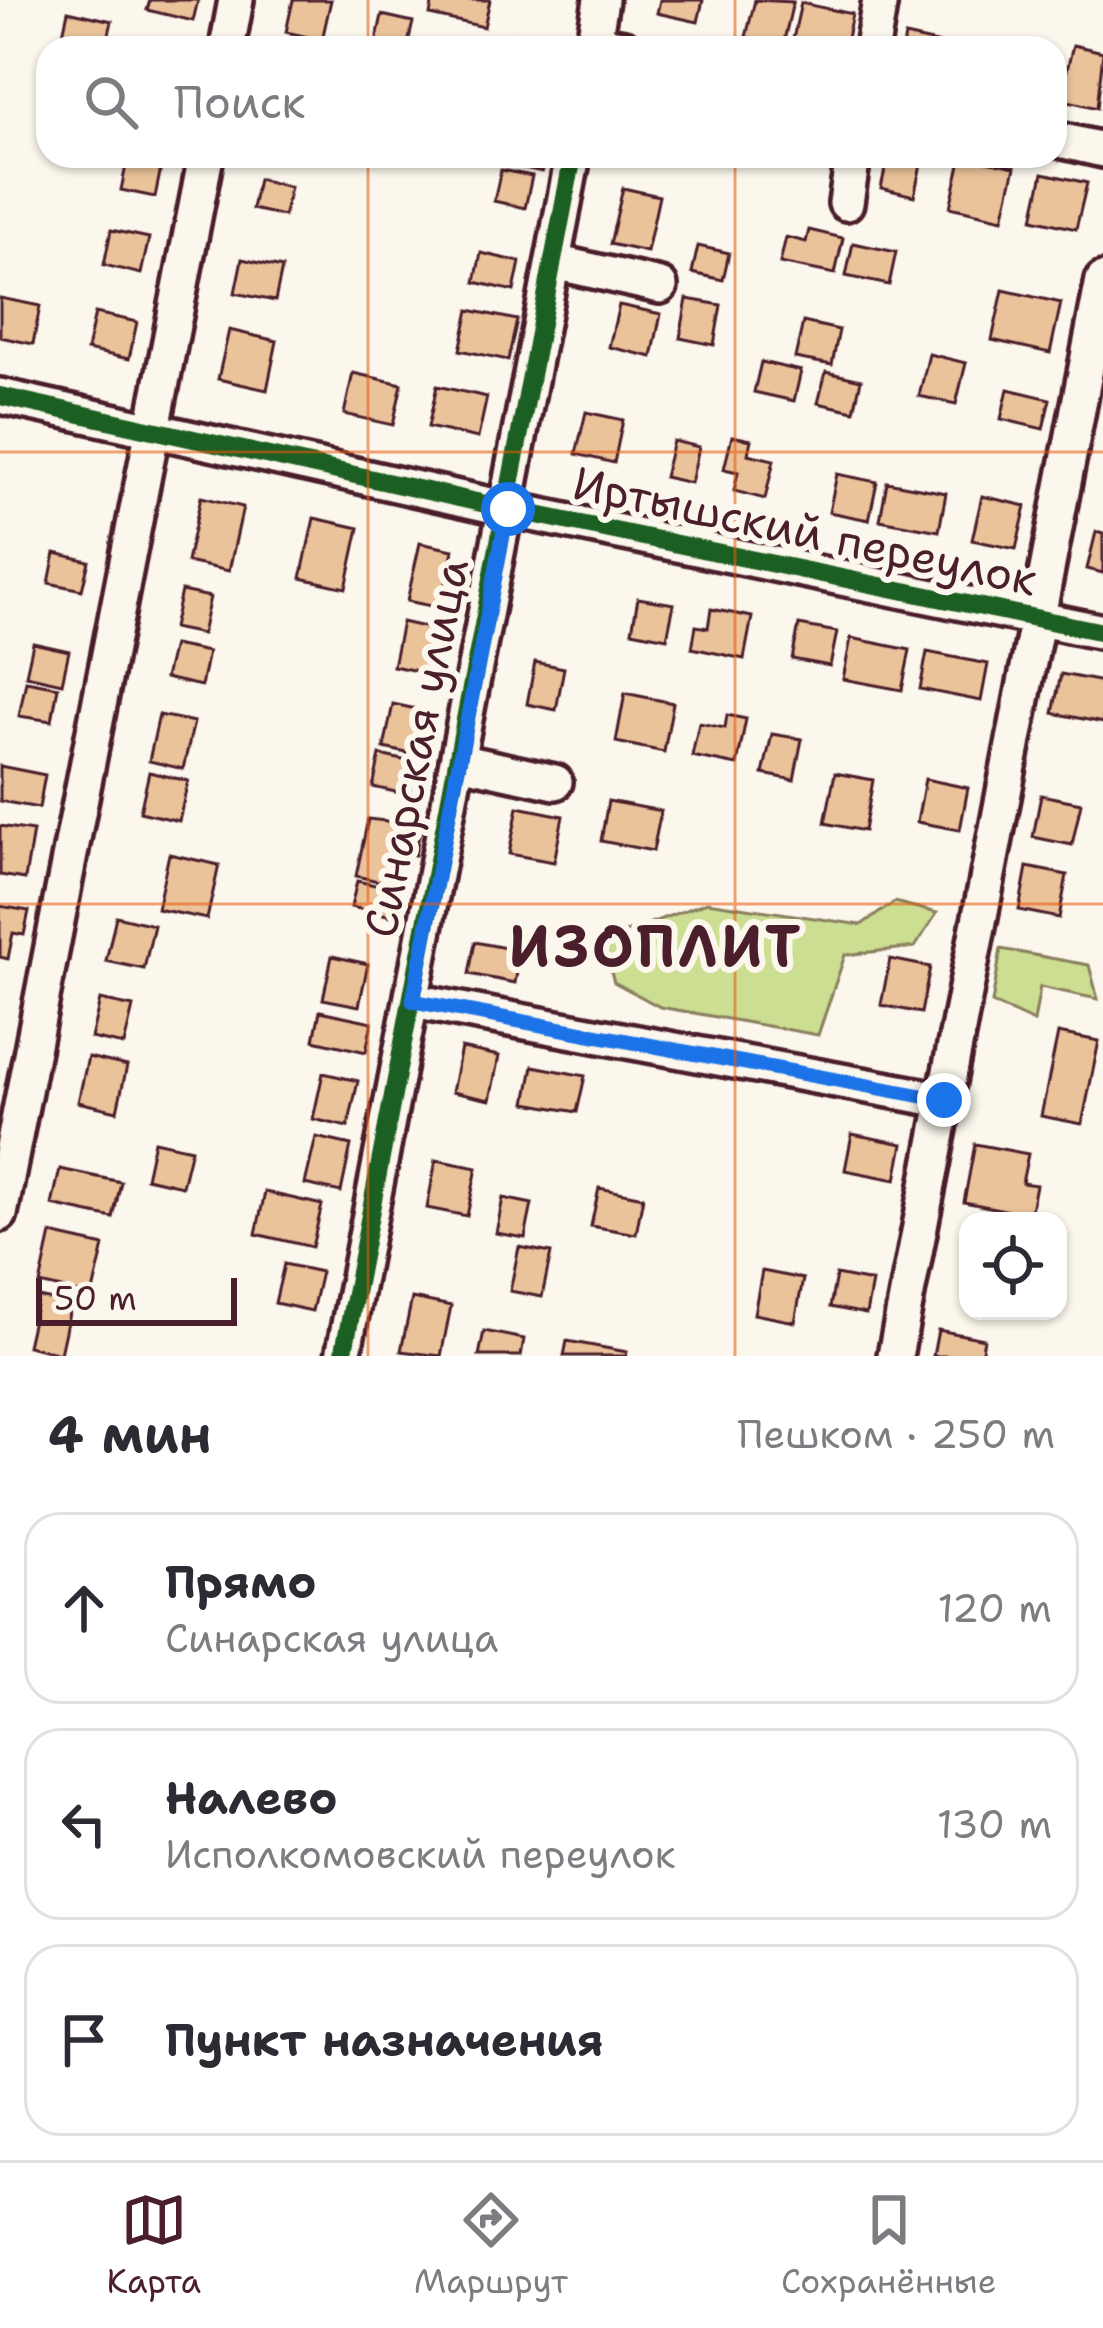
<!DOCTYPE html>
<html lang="ru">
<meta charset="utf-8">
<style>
:root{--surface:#fff;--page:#f7f7f7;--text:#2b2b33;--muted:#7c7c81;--line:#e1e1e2;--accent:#4a1f2b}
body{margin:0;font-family:"Shantell Sans",sans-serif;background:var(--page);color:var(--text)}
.controls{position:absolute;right:36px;bottom:36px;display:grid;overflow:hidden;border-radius:24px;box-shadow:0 3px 9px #0004}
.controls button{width:108px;height:108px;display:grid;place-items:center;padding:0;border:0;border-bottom:3px solid var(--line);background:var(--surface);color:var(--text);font:60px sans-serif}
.scale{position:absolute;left:36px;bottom:30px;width:201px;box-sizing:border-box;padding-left:12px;border:6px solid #4a1f2b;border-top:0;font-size:33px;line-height:42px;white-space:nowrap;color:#4a1f2b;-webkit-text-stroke:9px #fbf7ec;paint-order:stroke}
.stop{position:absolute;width:36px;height:36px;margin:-27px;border:9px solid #1a73e8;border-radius:50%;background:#fff}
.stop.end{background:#1a73e8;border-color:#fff;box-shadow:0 3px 12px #0008}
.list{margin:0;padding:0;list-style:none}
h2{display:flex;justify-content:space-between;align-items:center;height:156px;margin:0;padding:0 48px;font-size:51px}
h2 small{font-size:39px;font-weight:400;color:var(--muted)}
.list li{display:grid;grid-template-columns:78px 1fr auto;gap:36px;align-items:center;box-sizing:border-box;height:192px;margin:0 24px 24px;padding:0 24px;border:3px solid var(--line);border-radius:36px}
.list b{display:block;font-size:45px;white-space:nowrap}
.list p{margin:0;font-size:39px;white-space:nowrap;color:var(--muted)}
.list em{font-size:39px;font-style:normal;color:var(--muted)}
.icon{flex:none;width:66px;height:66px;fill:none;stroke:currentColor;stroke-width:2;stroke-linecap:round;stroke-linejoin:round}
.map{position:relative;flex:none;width:1103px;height:1356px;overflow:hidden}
.search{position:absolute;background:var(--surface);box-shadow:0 3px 9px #0004;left:36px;right:36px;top:36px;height:132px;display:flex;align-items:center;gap:30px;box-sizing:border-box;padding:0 42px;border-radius:36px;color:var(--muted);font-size:45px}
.sheet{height:804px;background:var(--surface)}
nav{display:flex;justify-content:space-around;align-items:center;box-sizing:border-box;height:168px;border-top:3px solid var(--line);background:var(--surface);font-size:33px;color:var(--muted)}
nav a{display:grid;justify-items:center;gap:6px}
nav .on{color:var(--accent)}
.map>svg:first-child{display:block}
.green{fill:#cbde92;stroke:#8a7e5e;stroke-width:3}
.building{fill:#ebc39b;stroke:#4a1f2b;stroke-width:3}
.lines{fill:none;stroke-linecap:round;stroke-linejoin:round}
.minor-casing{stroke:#4a1f2b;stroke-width:42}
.minor{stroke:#fbf7ec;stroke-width:33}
.cycleway-casing{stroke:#fbf7ec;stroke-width:26}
.cycleway{stroke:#1b5e20;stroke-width:18}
.route{stroke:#1a73e8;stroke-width:15}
.grid{fill:none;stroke:#e8590c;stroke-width:3;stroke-opacity:0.55}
.labels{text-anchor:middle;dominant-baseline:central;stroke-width:12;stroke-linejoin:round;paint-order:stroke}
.street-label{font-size:45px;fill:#4a1f2b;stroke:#fbf7ec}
.district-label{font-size:57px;font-weight:bold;letter-spacing:3px;fill:#4a1f2b;stroke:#fbf7ec}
</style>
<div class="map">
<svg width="1103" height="1356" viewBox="0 0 1103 1356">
<rect width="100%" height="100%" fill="#fbf7ec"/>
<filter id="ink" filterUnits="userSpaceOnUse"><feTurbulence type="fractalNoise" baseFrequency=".00833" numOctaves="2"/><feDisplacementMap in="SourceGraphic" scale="24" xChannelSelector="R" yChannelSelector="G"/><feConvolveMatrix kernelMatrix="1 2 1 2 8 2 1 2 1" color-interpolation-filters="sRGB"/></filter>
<g filter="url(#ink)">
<path class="green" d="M707 902 861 925 895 902 937 913 915 947 845 955 818 1035 660 1007 614 982 602 941Z
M1001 949 1089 965 1098 999 1040 987 1034 1022 992 1003Z"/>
<path class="building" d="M150 0H198L193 21 147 10Z
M293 0H331L322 40 286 32Z
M433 0H490L484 27 430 15Z
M660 0H703L698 22 657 13Z
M755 0 793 2 783 45 746 37Z
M801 3 852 14 845 48H791Z
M68 11 112 21 106 48H60Z
M382 15 413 22 407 48H375Z
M514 33 568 45V48H511Z
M905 36 959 48H903Z
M1073 45 1103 52 1097 108 1060 99Z
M128 156 162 163 155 197 121 190Z
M493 156H546L542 172 496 162Z
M888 156H923L914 196 881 188Z
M962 156 1015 167 1003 219 950 207Z
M501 170 532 176 525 208 494 201Z
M1043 173 1087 183 1076 229 1033 219Z
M258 179 290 187 284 216 252 209Z
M623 188 659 196 647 252 610 244Z
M111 230 149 238 141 274 104 265Z
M809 230 843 238 835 274 780 263 786 237 806 242Z
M853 243 896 252 889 285 846 276Z
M698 246 729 253 723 280 692 273Z
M481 253 520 262 514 291 475 282Z
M242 259 282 268 275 301 235 293Z
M1003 290 1061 303 1050 353 992 340Z
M0 298 40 306 33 344 0 337Z
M687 299 721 305 714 345 680 338Z
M619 305 661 314 652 357 609 347Z
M469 310 517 320 508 360 460 350Z
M95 313 137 322 129 359 87 350Z
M803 322 839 330 832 365 795 358Z
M229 330 277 341 267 390 218 379Z
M929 354 966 363 956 404 919 396Z
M761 362 801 371 794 401 754 392Z
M826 372 861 380 854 411 818 403Z
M353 373 402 384 393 425 344 414Z
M437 386 487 397 478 438 428 427Z
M1008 389 1050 399 1043 429 1001 419Z
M586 412 623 420 614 463 576 454Z
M732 436 751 440 748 454 774 460 765 499 734 491 738 472 724 469Z
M673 441 699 447 691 483 664 477Z
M837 474 877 482 869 520 829 512Z
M887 482 946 493 939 531 880 520Z
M982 496 1026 506 1016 549 972 540Z
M201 497 243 507 229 571 187 562Z
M314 518 359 528 346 588 301 578Z
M1096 532 1103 534V573L1087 569Z
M420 543 453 550 441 608 407 601Z
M55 553 89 561 82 590 49 583Z
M181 591 210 597 202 634 173 628Z
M638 598 674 604 667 638 632 631Z
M711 609 752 617 744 659 692 648 696 626 708 628Z
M402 622 441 631 432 674 393 666Z
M799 625 837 632 830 666 792 659Z
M851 638 910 650 902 690 843 679Z
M33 643 69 651 62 683 26 675Z
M173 645 208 652 201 686 165 678Z
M927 652 988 664 981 701 920 689Z
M535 662 564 668 556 710 527 704Z
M1061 674 1103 682V723L1053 713Z
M26 681 58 687 52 721 19 716Z
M625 693 673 703 664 752 616 742Z
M393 704 430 712 420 756 384 748Z
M159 715 194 722 183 769 149 761Z
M727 715 746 719 737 765 692 756 699 723 725 728Z
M772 734 802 739 794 780 763 774Z
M380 755 416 763 409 795 373 787Z
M0 766 45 775 39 808 0 801Z
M149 772 188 781 179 821 140 812Z
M835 773 873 780 864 831 825 823Z
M925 779 968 788 960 830 917 822Z
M1041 795 1081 803 1072 845 1033 837Z
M608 801 661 811 653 851 601 841Z
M518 807 563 816 554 862 509 854Z
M368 819 421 825 415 855 403 853 396 885 356 876Z
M0 826 33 831 25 879 0 875Z
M169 854 219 865 207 919 157 909Z
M1027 867 1067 875 1059 918 1019 910Z
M357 881 398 890 392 916 351 907Z
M0 906 29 911 24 935 13 933 8 959 0 957Z
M116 916 154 925 144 969 106 961Z
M475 942 521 951 515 983 469 974Z
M332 956 368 964 359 1006 323 999Z
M890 959 930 967 921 1013 881 1005Z
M100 1000 133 1007 124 1045 91 1038Z
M320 1011 372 1022 366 1052 314 1040Z
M1058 1033 1099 1041 1082 1124 1041 1116Z
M461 1048 499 1056 490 1100 452 1092Z
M88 1057 127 1066 117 1111 78 1102Z
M533 1066 585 1076 577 1112 526 1103Z
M323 1073 358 1081 348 1127 313 1119Z
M852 1134 903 1144 896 1180 845 1170Z
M316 1137 351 1145 341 1192 305 1184Z
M154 1141 191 1149 182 1186 146 1178Z
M975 1144 1028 1154 1022 1183 1036 1185 1030 1215 964 1202Z
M436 1160 477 1168 467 1216 427 1208Z
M60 1169 121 1182 113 1218 52 1205Z
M599 1188 643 1197 636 1234 591 1226Z
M265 1192 322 1205 312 1247 256 1234Z
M503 1198 532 1204 525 1238 496 1233Z
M51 1234 104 1246 92 1296 40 1284Z
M519 1247 551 1253 542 1297 510 1291Z
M284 1264 321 1272 312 1311 275 1303Z
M762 1271 803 1279 795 1322 754 1314Z
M836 1275 872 1282 866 1314 830 1307Z
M38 1297 71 1304 60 1354 27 1346Z
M412 1298 451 1306 441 1356 401 1351Z
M938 1330 984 1339 981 1356H933Z
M484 1331 524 1339 521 1356H479Z
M567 1341 627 1352 626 1356H564Z"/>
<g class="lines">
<defs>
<path id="minor" d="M594 42 624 48
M227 48 236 0
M593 48 601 0
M872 48 880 0
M1055 139 1103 150
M846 203 853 156
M554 262 660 286
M0 396 508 509 1103 632
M459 761 555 782
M413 1001 943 1100
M0 1214 206 156
M343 1356 573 156
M895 1356 1103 280"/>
</defs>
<use href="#minor" class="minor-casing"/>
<use href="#minor" class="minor"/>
<defs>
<path id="cycleway" d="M0 396 508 509 1103 632
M343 1356 573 156"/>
</defs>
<use href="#cycleway" class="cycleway-casing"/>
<use href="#cycleway" class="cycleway"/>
</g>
</g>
<g class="lines" filter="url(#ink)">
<path class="route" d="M508 509 413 1001 944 1100"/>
</g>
<path class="grid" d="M368 0V48M735 0V48M368 156V1356M735 156V1356M0 452H1103M0 904H1103"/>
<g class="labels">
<g class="street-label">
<text transform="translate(805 531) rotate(12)">Иртышский переулок</text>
<text transform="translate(416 748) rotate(-79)">Синарская улица</text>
</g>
<g class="district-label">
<text x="656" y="946">ИЗОПЛИТ</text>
</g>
</g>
</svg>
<div class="controls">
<button><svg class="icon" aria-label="locate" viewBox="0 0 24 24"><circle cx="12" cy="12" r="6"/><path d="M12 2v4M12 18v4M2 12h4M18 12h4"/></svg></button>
</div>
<div class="scale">50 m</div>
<div class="stop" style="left:508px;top:509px"></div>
<div class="stop end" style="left:944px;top:1100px"></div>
<div class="search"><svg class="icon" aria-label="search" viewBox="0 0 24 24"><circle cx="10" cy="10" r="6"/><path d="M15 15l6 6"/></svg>Поиск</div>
</div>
<section class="sheet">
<h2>4 мин<small>Пешком · 250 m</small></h2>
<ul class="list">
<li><svg class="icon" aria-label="ahead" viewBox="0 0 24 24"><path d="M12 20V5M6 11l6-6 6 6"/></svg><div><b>Прямо</b><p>Синарская улица</p></div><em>120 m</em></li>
<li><svg class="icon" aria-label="left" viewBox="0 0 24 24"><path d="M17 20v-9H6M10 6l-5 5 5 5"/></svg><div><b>Налево</b><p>Исполкомовский переулок</p></div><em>130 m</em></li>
<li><svg class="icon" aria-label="arrive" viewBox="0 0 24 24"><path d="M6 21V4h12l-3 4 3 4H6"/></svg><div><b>Пункт назначения</b></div></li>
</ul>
</section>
<nav>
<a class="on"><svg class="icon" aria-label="map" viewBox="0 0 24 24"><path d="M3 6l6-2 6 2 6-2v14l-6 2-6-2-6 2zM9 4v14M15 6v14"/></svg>Карта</a>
<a><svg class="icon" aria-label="directions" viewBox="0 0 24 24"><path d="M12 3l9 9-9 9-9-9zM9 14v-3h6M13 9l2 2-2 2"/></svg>Маршрут</a>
<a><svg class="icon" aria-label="saved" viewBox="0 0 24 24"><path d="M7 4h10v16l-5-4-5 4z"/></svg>Сохранённые</a>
</nav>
